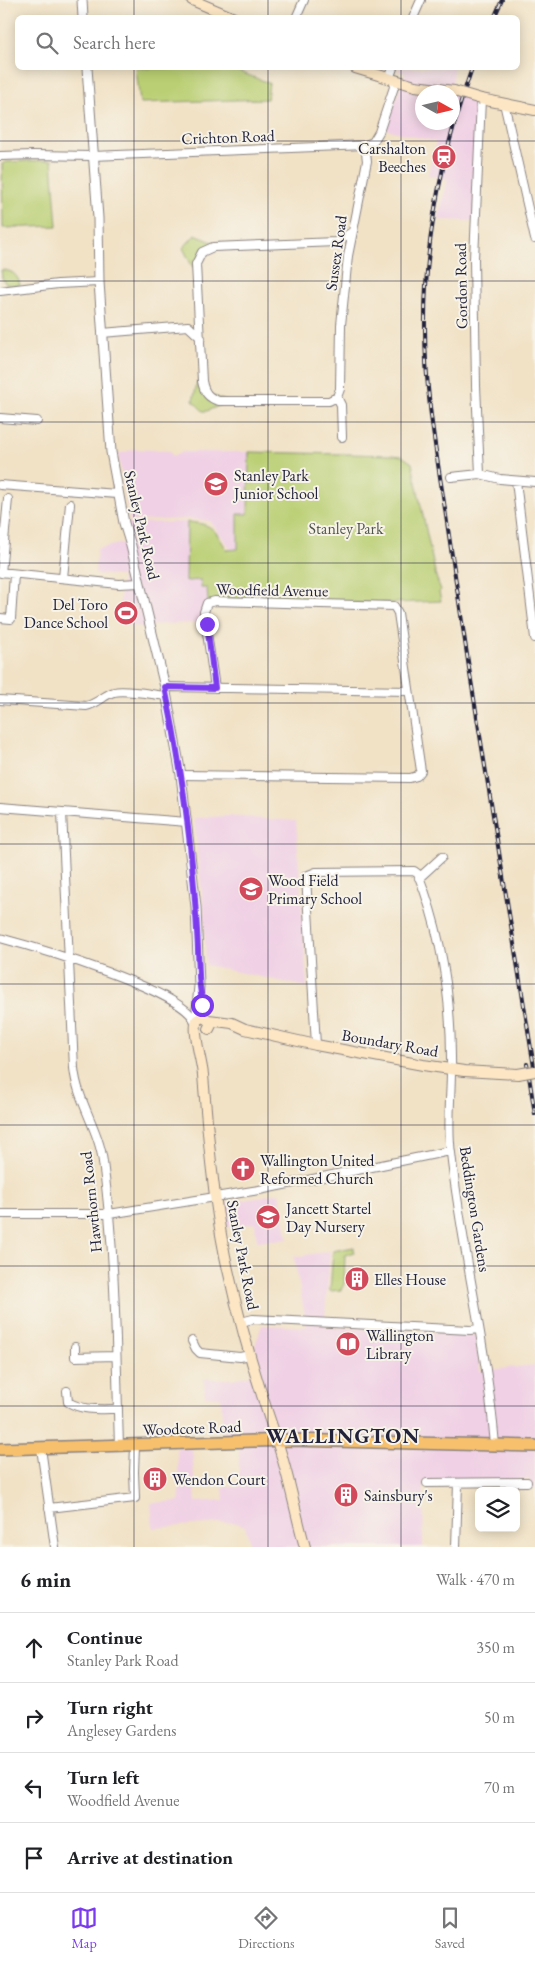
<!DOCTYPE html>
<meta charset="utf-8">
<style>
:root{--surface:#fff;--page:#f2f2f2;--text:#202124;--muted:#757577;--line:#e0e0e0;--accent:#7c3aed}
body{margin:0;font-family:"EB Garamond",serif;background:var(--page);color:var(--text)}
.controls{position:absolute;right:15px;bottom:15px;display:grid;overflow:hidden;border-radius:8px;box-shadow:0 2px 12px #0003}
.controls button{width:45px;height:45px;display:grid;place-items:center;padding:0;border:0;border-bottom:1px solid var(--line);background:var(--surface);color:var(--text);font:25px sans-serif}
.compass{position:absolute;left:415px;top:85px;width:45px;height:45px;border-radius:50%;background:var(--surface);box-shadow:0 2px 12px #0003;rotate:98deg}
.stop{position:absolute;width:15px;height:15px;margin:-11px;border:4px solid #7c3aed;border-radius:50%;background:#fff}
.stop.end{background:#7c3aed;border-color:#fff;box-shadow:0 1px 5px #0008}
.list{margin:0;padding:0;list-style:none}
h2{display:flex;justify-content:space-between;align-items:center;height:65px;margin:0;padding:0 20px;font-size:21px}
h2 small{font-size:16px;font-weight:400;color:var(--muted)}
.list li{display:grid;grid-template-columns:32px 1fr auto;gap:15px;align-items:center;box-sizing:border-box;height:70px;padding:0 20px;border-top:1px solid var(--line)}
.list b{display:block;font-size:19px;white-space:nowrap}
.list p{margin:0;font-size:16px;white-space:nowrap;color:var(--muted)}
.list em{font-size:16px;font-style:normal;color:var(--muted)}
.icon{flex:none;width:28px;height:28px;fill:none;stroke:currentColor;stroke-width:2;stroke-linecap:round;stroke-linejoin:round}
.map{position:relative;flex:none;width:535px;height:1547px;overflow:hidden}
.search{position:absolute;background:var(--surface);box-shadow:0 2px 12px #0003;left:15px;right:15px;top:15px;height:55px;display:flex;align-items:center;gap:12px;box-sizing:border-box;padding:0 18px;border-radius:8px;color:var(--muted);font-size:19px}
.sheet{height:345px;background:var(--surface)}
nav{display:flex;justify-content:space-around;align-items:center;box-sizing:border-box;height:70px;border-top:1px solid var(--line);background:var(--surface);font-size:14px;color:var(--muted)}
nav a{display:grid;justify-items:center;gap:2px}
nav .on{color:var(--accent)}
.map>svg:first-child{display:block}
.built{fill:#f0d0e5;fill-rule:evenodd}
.green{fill:#bacf73;stroke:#6e7857}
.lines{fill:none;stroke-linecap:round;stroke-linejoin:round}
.minor-casing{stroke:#8a8280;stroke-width:10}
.tertiary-casing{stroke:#8a8280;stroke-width:11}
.secondary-casing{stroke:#8a8280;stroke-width:12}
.primary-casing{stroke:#8a8280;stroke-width:14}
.minor{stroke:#fff;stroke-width:8}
.tertiary{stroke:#fff;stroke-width:9}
.secondary{stroke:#fce6c4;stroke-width:10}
.primary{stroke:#f7c06c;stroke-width:11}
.rail-casing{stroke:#22223b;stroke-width:4}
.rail{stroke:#f7f3e8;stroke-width:2;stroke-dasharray:5.5;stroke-linecap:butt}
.secondary-bridge-casing{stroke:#8a8280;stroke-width:12;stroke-linecap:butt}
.secondary-bridge{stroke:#fce6c4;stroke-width:10}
.route{stroke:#7c3aed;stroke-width:6}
.grid{fill:none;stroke:#22223b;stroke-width:1;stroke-opacity:0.55}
.labels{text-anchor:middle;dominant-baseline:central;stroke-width:4;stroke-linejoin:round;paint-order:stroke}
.street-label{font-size:16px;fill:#22223b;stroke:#f7f3e8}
.poi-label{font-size:16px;fill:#22223b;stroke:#f7f3e8;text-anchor:start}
.park-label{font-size:16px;fill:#50564c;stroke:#f7f3e8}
.district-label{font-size:21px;font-weight:bold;letter-spacing:1px;fill:#22223b;stroke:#f7f3e8}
</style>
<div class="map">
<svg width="535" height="1547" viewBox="0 0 535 1547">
<rect width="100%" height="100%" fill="#f7f3e8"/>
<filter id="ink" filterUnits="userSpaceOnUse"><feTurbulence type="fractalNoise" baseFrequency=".02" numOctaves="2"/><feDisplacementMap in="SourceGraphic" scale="10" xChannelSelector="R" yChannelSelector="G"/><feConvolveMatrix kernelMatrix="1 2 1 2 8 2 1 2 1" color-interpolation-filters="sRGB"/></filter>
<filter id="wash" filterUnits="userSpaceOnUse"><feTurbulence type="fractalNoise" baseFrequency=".0096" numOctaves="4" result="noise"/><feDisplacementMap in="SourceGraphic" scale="20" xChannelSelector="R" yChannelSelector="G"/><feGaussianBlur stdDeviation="1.12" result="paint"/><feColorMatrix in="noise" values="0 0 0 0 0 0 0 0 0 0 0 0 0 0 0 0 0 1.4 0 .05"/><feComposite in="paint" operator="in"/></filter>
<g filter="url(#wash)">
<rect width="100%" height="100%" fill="#f1e2c6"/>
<path class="built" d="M399 68H453V78L450 91 480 100 474 221 438 220 448 179 428 175 436 142 386 129 405 73 397 70ZM422 92H452V122H422Z
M135 449 170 451 172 456 183 452H249L247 514 238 515V549H231L210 521 189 519 130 521 118 454Z
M187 522 186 580H201L207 587 208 602 206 623 160 624 145 627 118 624 122 576 95 574 97 549 132 541 127 523H129Z
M227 816 296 821 307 987 206 965 204 912 194 818Z
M279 1193 288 1239 257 1241 255 1223 227 1227 224 1204Z
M330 1251 325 1317 326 1327 475 1335 480 1371 535 1365V1488H531L529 1479 424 1480 423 1547H251L245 1526 233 1522 153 1528 151 1503 180 1501 177 1448H192L196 1502 224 1500 223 1487H239V1447L223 1431 221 1397 205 1396 204 1379H232L248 1376 258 1365 255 1355V1346L262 1325 307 1327 294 1257Z"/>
<path class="green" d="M136 68H229L269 83 267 99 140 103Z
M52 160 57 226 3 228 2 164 5 162Z
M195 235 215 243 217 246 207 248 195 269 192 266 183 248Z
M1 270C12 270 18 275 20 285L12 286 6 284 2 278Z
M201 377 203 392 228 402 207 411H203L193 401 197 383Z
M249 452 393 455 402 456 412 463 436 577 441 590 439 592 441 601 395 603 208 602 207 588H201V580L186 581 187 522C214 524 214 529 227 550L238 549V514H248Z
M354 1247V1252L345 1255 344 1284 341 1290 330 1291 333 1251Z"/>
</g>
<g filter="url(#ink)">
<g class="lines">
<defs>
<path id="minor" d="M296 18 304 0
M413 18 421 0
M389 79 393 68
M504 103 535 239
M0 156 34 155 92 156 365 145
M0 291 58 284 99 282
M102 333 188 326 201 338
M337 397 329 401H219C208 398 204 392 202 381L196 264 202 252 213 247 336 242 352 232
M0 418 37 421
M342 437 341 405 337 397 340 389 341 325 348 256 367 161 365 145 373 142 379 132 396 81
M480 474 476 386 474 259 481 99
M451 477 480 474 500 479 535 482
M516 481 535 638
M0 485 117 494
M0 572 119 584 140 583
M1 573 8 499
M63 578 70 504
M0 618 11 619 14 574
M165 687 409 691
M0 700 86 706C97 704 104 695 114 692 126 689 154 695 167 696
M181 775 410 778 417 776 421 771 398 613 394 606 215 601 207 603 204 612 215 688
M0 807 187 822
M62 812 74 1068C77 1101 99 1129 103 1162 116 1256 116 1352 119 1446
M419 878 442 857
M0 938C34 947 186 991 195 1022
M316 1045 306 876 316 872 414 871 418 874C443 937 452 1003 451 1070 451 1097 447 1126 451 1153 462 1251 487 1347 495 1445
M0 1214H109L259 1190 450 1151
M241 1322 253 1319 470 1330 479 1329
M192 1341 196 1349 200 1353 240 1357 250 1355
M75 1347V1357L116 1356
M67 1391 68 1402C83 1411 101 1409 118 1409
M41 1448 55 1547
M427 1483 527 1482
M49 1508 135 1498 134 1472 135 1446
M456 1547 458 1483"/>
<path id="tertiary" d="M82 0 83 18
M87 68 98 218 99 282 111 452 124 523 131 546 165 687 181 775 196 907 199 986 197 1008 198 1018"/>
<path id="secondary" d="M192 0 234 18
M355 68 415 86 454 91
M481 99 535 110
M209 1020 232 1023 245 1029 316 1045 423 1065 464 1071 518 1074
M209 1029 211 1025 207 1019 202 1017 197 1020C192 1031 202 1062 203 1075 208 1135 213 1197 225 1256 238 1318 256 1380 277 1441 289 1476 295 1512 305 1547"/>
<path id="primary" d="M0 1449 290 1440 535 1446"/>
</defs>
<use href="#minor" class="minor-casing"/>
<use href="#tertiary" class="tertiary-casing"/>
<use href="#secondary" class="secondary-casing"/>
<use href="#primary" class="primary-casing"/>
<use href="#minor" class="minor"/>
<use href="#tertiary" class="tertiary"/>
<use href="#secondary" class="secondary"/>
<use href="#primary" class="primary"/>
<defs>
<path id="rail" d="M494 18 502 0
M472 68C443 151 424 239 425 328 425 385 434 440 443 496 452 553 460 611 469 668 491 803 513 938 535 1073
M527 1064 535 1114"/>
</defs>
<use href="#rail" class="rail-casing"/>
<use href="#rail" class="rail"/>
<defs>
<path id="secondary-bridge" d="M454 91 481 99
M518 1074 535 1071"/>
</defs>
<use href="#secondary-bridge" class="secondary-bridge-casing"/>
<use href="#secondary-bridge" class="secondary-bridge"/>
</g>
</g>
<g class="lines" filter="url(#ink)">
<path class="route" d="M202 1005C202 995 199 985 199 975 196 878 185 782 165 687L215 688 207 624"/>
</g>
<path class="grid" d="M134 0V18M268 0V18M401 0V18M134 68V1547M268 68V1547M401 68V1547M0 141H535M0 281H535M0 422H535M0 563H535M0 703H535M0 844H535M0 984H535M0 1125H535M0 1266H535M0 1406H535"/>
<defs>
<symbol id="station-disc" viewBox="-11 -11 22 22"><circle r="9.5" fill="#d1495b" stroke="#f7f3e8"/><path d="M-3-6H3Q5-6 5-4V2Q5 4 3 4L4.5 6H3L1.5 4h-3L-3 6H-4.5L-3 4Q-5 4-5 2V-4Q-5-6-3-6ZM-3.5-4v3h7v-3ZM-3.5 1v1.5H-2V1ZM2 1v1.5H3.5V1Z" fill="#fff"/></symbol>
<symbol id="school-disc" viewBox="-11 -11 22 22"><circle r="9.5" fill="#d1495b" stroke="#f7f3e8"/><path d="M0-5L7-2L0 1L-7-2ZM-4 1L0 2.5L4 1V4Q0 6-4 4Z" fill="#fff"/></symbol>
<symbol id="stadium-disc" viewBox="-11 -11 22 22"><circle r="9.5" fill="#d1495b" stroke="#f7f3e8"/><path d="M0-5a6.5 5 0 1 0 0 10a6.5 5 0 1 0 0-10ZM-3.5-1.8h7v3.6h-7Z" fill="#fff"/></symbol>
<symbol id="church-disc" viewBox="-11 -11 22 22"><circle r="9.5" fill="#d1495b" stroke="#f7f3e8"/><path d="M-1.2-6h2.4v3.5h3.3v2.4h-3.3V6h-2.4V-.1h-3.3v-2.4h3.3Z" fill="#fff"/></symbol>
<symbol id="building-disc" viewBox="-11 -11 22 22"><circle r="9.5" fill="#d1495b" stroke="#f7f3e8"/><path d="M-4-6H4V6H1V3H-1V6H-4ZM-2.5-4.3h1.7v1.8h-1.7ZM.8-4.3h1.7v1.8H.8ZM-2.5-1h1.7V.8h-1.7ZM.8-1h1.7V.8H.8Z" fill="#fff"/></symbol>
<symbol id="library-disc" viewBox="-11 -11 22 22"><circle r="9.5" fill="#d1495b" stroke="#f7f3e8"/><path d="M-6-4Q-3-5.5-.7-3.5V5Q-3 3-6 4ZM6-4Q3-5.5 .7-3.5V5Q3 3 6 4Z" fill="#fff"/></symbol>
</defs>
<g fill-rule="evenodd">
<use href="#station-disc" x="430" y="143" width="28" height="28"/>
<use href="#school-disc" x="202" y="470" width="28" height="28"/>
<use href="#stadium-disc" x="112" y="599" width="28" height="28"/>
<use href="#school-disc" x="237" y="875" width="28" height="28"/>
<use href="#church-disc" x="229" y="1155" width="28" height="28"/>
<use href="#school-disc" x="254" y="1203" width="28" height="28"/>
<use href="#building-disc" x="343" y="1265" width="28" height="28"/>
<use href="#library-disc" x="334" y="1330" width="28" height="28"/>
<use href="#building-disc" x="141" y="1465" width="28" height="28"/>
<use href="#building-disc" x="332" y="1481" width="28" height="28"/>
</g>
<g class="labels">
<g class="street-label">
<text transform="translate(228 137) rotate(-2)">Crichton Road</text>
<text transform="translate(336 253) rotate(-82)">Sussex Road</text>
<text transform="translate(461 286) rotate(-91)">Gordon Road</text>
<text transform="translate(142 525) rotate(77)">Stanley Park Road</text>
<text transform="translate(272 590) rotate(1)">Woodfield Avenue</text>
<text transform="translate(390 1043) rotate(10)">Boundary Road</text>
<text transform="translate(91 1202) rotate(-96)">Hawthorn Road</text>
<text transform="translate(475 1209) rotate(81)">Beddington Gardens</text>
<text transform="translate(243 1255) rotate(79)">Stanley Park Road</text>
<text transform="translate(192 1428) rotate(-2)">Woodcote Road</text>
</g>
<g class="poi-label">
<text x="426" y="148" text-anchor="end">Carshalton<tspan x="426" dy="18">Beeches</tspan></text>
<text x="234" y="475">Stanley Park<tspan x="234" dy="18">Junior School</tspan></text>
<text x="108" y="604" text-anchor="end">Del Toro<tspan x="108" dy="18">Dance School</tspan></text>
<text x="268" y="880">Wood Field<tspan x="268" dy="18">Primary School</tspan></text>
<text x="260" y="1160">Wallington United<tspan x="260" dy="18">Reformed Church</tspan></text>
<text x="286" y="1208">Jancett Startel<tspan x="286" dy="18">Day Nursery</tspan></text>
<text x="374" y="1279">Elles House</text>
<text x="366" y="1335">Wallington<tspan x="366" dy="18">Library</tspan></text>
<text x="172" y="1479">Wendon Court</text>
<text x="364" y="1495">Sainsbury's</text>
</g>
<g class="park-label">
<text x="346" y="528">Stanley Park</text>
</g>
<g class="district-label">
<text x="343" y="1435">WALLINGTON</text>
</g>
</g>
</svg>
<div class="controls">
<button><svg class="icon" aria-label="layers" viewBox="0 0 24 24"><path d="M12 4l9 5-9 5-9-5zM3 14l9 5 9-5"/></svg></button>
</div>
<svg class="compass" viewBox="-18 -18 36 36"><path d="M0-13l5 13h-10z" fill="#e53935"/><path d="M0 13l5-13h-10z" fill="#757577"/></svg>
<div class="stop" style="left:202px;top:1005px"></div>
<div class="stop end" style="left:207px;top:624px"></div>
<div class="search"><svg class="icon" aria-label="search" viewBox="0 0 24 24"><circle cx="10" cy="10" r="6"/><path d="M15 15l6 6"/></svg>Search here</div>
</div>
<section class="sheet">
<h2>6 min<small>Walk · 470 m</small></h2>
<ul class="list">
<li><svg class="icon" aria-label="ahead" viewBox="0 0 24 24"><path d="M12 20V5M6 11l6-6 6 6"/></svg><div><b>Continue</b><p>Stanley Park Road</p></div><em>350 m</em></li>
<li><svg class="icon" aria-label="right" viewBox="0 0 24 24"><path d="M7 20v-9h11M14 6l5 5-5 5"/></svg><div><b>Turn right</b><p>Anglesey Gardens</p></div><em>50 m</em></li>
<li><svg class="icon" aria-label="left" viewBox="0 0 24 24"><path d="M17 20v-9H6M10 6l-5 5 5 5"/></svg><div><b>Turn left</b><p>Woodfield Avenue</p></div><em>70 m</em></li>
<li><svg class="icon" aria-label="arrive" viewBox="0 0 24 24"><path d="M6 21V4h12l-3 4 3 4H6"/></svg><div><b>Arrive at destination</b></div></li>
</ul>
</section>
<nav>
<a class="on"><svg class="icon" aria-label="map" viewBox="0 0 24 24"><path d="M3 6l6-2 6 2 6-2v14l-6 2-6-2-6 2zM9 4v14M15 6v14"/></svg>Map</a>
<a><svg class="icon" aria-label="directions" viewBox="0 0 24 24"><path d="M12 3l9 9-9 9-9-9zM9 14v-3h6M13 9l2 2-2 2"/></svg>Directions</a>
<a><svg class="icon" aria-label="saved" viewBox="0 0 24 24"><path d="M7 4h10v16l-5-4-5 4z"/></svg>Saved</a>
</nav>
